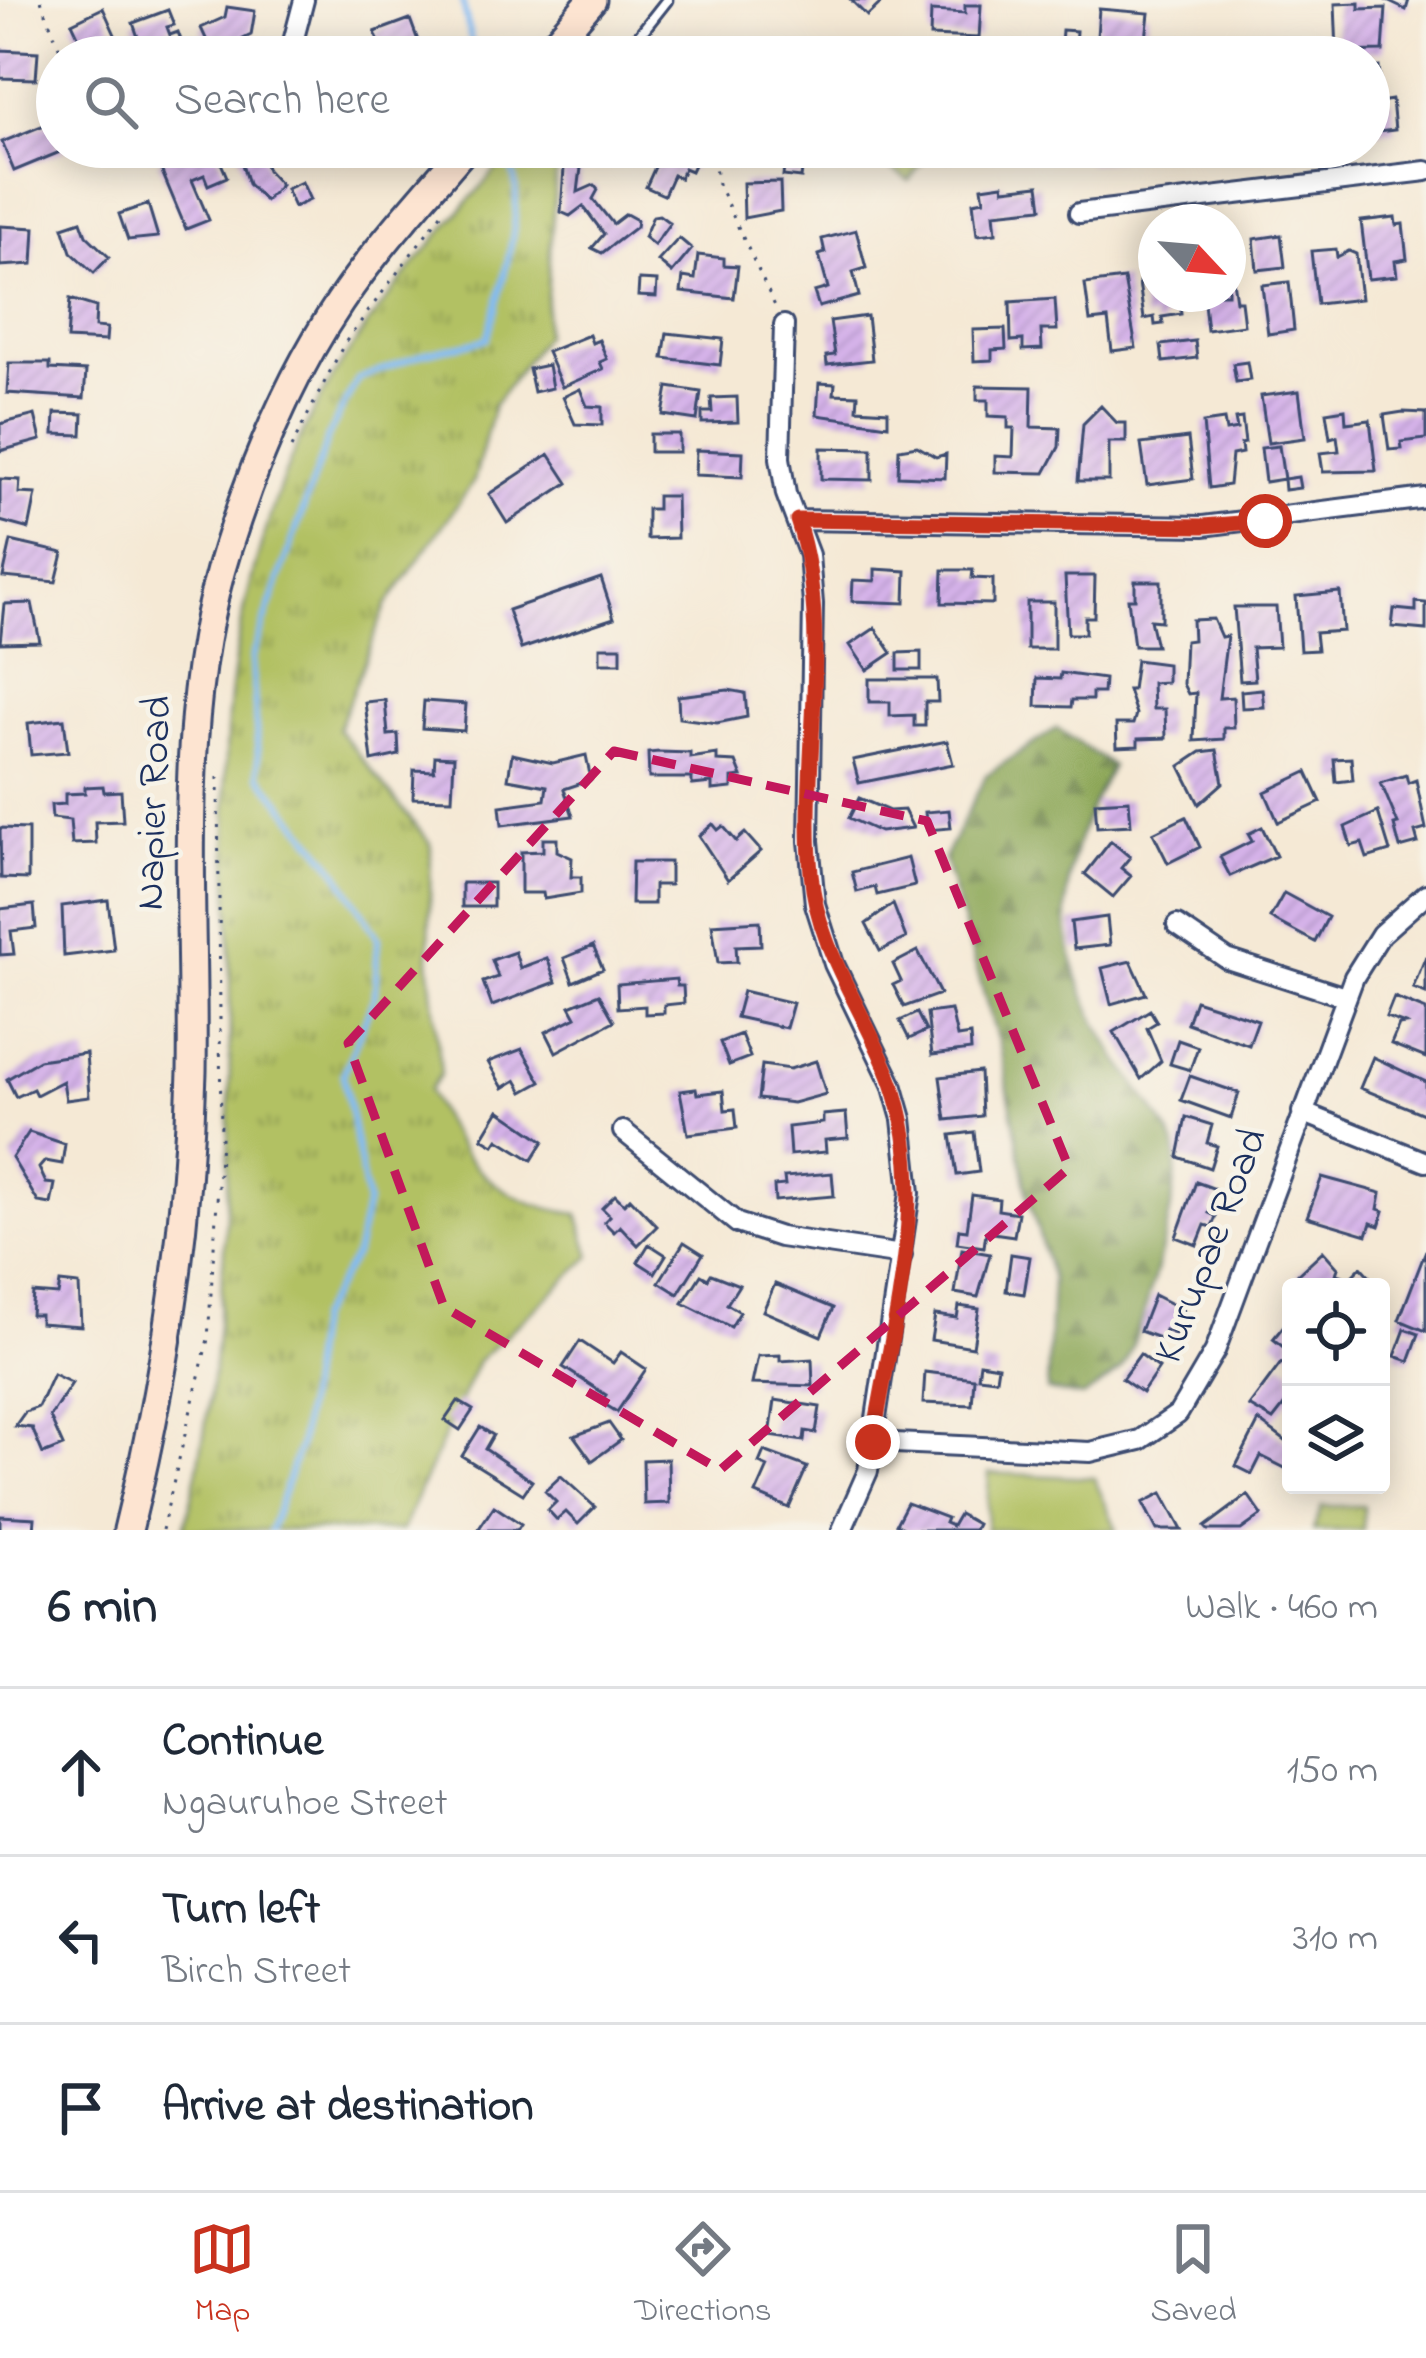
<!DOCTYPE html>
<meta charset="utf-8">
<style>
:root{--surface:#fff;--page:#f2f2f3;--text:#1f2937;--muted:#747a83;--line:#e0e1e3;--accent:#c8321e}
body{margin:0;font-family:"Indie Flower",sans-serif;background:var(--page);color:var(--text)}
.controls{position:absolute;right:36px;bottom:36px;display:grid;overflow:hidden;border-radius:12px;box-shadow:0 6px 30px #0003}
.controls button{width:108px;height:108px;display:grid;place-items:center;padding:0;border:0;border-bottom:3px solid var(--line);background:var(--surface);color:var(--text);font:60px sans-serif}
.compass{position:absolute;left:1138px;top:204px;width:108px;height:108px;border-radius:50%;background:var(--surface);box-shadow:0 6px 30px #0003;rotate:116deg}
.stop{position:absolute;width:36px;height:36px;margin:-27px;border:9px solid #c8321e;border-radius:50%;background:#fff}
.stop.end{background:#c8321e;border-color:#fff;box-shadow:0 3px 12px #0008}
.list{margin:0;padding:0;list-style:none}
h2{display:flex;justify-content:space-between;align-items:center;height:156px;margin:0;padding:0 48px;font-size:51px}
h2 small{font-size:39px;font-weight:400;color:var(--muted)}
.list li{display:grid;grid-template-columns:78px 1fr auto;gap:36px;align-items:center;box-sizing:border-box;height:168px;padding:0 48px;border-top:3px solid var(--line)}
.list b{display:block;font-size:45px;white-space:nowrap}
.list p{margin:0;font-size:39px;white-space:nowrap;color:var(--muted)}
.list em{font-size:39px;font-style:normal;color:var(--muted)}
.icon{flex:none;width:66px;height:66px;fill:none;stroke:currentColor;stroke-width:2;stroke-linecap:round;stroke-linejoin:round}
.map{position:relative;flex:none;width:1426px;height:1530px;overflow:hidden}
.search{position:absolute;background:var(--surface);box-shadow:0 6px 30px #0003;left:36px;right:36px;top:36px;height:132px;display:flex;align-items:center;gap:30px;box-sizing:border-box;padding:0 42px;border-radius:66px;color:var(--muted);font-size:45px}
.sheet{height:660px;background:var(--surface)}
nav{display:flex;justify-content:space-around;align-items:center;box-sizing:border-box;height:168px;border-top:3px solid var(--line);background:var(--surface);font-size:33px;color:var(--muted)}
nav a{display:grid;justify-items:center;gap:6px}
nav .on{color:var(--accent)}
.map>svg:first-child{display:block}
.grass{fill:url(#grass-tufts);stroke:#667860;stroke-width:3}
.forest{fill:url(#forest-firs);stroke:#546b5c;stroke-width:3}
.green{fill:#b2c163;stroke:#667860;stroke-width:3}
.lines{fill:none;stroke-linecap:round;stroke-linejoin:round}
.stream{stroke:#82bbf3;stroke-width:6}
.building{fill:url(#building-hatch)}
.lane-casing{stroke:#3c4b70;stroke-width:15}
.street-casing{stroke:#3c4b70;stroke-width:24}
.secondary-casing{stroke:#3c4b70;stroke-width:33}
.path{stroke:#3c4b70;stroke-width:3;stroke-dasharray:3 9;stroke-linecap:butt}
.lane{stroke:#fff;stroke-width:9}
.street{stroke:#fff;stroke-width:18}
.secondary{stroke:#fde4d1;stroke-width:27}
.route{stroke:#c8321e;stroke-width:15}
.marked{fill:none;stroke:#c2185b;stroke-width:9;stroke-dasharray:24 15;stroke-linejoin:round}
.labels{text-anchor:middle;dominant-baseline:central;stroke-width:9;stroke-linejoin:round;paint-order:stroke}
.street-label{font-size:42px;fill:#1b2f5e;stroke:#f7f3e8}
</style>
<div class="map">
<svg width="1426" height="1530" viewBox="0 0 1426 1530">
<defs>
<pattern id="grass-tufts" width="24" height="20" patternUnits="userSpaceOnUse" patternTransform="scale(3)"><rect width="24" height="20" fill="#b2c163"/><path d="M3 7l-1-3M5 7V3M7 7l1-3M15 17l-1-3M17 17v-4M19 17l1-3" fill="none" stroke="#909d55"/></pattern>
<pattern id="forest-firs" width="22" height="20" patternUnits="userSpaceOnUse" patternTransform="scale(3)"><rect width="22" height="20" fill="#8da759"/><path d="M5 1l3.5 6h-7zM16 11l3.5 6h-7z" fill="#72884d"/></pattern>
<pattern id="building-hatch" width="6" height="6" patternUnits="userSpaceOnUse" patternTransform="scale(3)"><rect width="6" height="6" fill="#d5b2e9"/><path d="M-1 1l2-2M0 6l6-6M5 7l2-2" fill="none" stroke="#b699ca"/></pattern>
</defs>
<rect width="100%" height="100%" fill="#f7f3e8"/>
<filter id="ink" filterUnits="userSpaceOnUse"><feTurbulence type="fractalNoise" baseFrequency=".00833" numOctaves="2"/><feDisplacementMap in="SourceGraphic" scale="24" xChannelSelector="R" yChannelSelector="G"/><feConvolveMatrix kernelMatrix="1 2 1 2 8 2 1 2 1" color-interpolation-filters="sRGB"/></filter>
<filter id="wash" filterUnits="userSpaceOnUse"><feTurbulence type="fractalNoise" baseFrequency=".004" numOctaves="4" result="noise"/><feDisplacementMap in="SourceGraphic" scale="48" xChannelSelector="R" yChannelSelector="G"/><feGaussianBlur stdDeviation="2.7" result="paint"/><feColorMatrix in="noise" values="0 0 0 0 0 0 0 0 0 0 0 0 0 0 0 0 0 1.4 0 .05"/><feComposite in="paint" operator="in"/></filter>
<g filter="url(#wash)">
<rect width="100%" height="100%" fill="#f5e9d5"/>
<path class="grass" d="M516 147H558L544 336 494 405 474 481 386 606 338 729 431 844 429 960 441 1074 429 1090C459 1162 498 1204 578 1214L591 1256 478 1361 402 1530H184C231 1348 230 1131 230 943 230 869 222 791 228 717 235 635 255 555 283 479 331 349 427 249 516 147Z"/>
<path class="forest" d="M1057 728 1112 766C1051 872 1050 953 1117 1057 1135 1085 1159 1112 1173 1141 1189 1172 1142 1330 1125 1363 1117 1377 1095 1388 1082 1397L1047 1390 1052 1280 1028 1197 1000 1048 944 859 986 775Z"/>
<path class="green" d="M860 147H933L909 181Z
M989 1473 1094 1478 1117 1530H986Z
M1322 1506H1364L1363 1530H1313Z"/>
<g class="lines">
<path class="stream" d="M462 0 475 57
M270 1530 300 1444 316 1320 356 1253 367 1202 343 1075 375 994 378 938 335 868 259 775 252 659 329 434 358 379 425 353 487 339C498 298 529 202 510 165"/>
</g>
<g id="blocks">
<path class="building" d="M851 0H884L867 16Z
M1385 0H1409L1406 10Z
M1359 3V9L1386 8 1383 51 1337 52 1335 4Z
M965 5H981L979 38 930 36 931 11 965 13Z
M227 7 255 11 251 35 213 54 201 28 225 17Z
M103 8 125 57H88L72 23Z
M1099 9 1149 13 1145 48 1116 46 1117 57H1088V50H1096Z
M168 10 174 25 167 27 170 35 178 32 186 54 145 57 133 23Z
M410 19 424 57H384L375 32Z
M1062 30 1076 31 1074 57H1060Z
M0 50 38 52 36 79 0 78Z
M1379 67 1381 90 1369 91V69Z
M1369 94 1373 103 1392 100 1395 130 1369 133Z
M54 121 57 147H72L14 171 2 142Z
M193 147H214L227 177 208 185 204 175 192 180 209 220 186 229 158 162Z
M259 147 267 170 281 185 265 201 248 184 237 148Z
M646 147H685L699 154 691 171 684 168 680 178 673 175 664 195 646 187 655 167 640 160Z
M1086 147H1116L1118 159 1089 164Z
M785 158 803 161 801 178 783 176Z
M570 163 581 168 578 192 594 185 598 190 593 199 613 224 626 214 637 220 636 227 602 253 592 248 604 234 583 206 570 216 561 212 564 168Z
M302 182 310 200 294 207 286 189Z
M780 182 781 211 744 218 743 183Z
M1003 184 1004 189 1039 185 1042 208 994 213 996 233 977 235 973 202 984 200 982 187Z
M148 204 158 237 128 240 119 214Z
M659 215 670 223 654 245 644 237 653 216Z
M1395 217 1396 225 1403 224 1407 259 1395 261 1397 276 1368 279 1361 221Z
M81 221 86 235 109 257 94 273 71 252 63 227Z
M0 226 35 228 33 264 0 266Z
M856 230 866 268 853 272 859 296 819 307 814 292 828 288 819 255 825 253 822 239Z
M1281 235 1285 267 1257 270 1254 239Z
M679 238 692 249 672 273 658 261Z
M1336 249 1337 257 1349 251 1356 254 1361 299 1317 304 1311 251Z
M698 255 724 258V265L738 266 734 298 681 292 683 277 695 279Z
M1124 279 1136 348 1112 351 1108 319 1090 321 1085 284Z
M639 280 657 281 656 297 638 296Z
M1154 280 1156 294H1179L1181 314 1162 317 1163 324 1155 325 1154 317 1144 319 1139 282Z
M1228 280H1233L1236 301H1241L1244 325 1207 330 1203 294H1228Z
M1289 282 1294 330 1268 334 1262 285Z
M70 299 96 307 95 327 107 328 106 341 67 339Z
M1055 299 1057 330H1041L1042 349 1023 350V340L1011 341 1010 302Z
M867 316 872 360 827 365 826 356 835 355 830 321Z
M1005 329 1006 349 992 350V360L974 361 973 330Z
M667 333 723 339 720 365 663 358Z
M589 335 592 343 599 340 607 359 600 362 603 369 562 387 547 352Z
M1195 341 1197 358 1163 362 1161 345Z
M1247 362 1250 380 1236 382 1233 364Z
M9 363H50V369L86 371 84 398 7 393Z
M548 365 552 388 534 392 529 369Z
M819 383 835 384 834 394 858 395 857 409 888 411V425L817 415Z
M977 386 1032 387 1031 427 1060 428 1059 447 1045 473 995 472V456L1013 457 1014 428H1008V417L988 416V400H977Z
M668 387 701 392 697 420 663 415Z
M580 389 587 406 602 407V425L575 424 563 397Z
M1299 391 1305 438 1268 443 1261 396Z
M737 397 738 422 702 423V412H712L711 398Z
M1101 406 1117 423H1126V442H1109V481H1078L1083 424Z
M1345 409 1346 423 1370 420 1376 471 1323 472 1320 453 1339 451 1337 436 1330 438 1326 412Z
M1403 412 1426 413V439L1401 442 1402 449 1389 450 1384 415Z
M55 413 83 414 82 435 54 434Z
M35 415 41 440 0 451V424Z
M1242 418 1245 443 1241 444 1242 453 1232 455 1229 485 1209 488 1203 423 1224 420 1226 431 1237 429 1235 419Z
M650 434H679V452H650Z
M1188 438 1193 479 1147 485 1141 444Z
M917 446 936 457 946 454 945 478 898 476 899 449Z
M1279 446 1284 479 1265 482 1261 448Z
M821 448 872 449V480L821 479Z
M696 450 743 452 742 477 695 475Z
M549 454 568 483 507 523 489 494Z
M1298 477 1300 488 1285 490 1284 479Z
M0 479 20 480 19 493 36 494 29 529 0 521Z
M657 496H676L677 538 647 539V509H657Z
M11 541 63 553 56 582 3 577Z
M875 569 906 571 905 603 852 601 853 580 875 581Z
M943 570H973L972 578 993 579V604L942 603Z
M1065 576H1095L1094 617H1085V634H1068Z
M601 578 614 618 521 649 508 610Z
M1135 581H1161V621L1150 620 1156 646H1134L1128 599H1135Z
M1340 592 1343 631 1315 633 1317 650 1300 651 1296 596Z
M1027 602H1054V649H1027Z
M1416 602 1426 603V630L1392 627 1394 609 1416 611Z
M32 603 40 642 0 643 4 604Z
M1234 607H1276L1279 647 1252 648 1255 680 1240 681Z
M1213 619 1221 637 1227 636 1219 698 1233 697 1234 728H1224V739L1194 741 1196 693 1188 694 1183 684 1185 641 1193 640 1192 620Z
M875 628 892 653 867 670 850 645Z
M600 647H621V663H600Z
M921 652V670H898V653Z
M1136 660 1167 664V682L1152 683 1153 709H1165L1166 738 1138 739V746L1117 747 1116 724H1133L1136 714 1128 690H1132Z
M1061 673 1104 679 1103 693H1092V700H1072L1071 707 1036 706 1037 678 1060 679Z
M869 679H937L938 702H925V726H914V715L890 716V702H869Z
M1262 689 1264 707 1242 708 1241 691Z
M728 690 745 693 747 717 717 723 679 718 678 696Z
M385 700 388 735 398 734 399 755 372 761 365 702Z
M424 701 466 704 464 731 422 728Z
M64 719 68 752 31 755 28 723Z
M947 741 953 764 859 783 853 760Z
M1217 750 1223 783 1199 804 1180 766 1201 752Z
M659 752 690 753V758L717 754V761L736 762 742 777 732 778V788L712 790V783L692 785V778H649L648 753Z
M512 754 553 763 586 755 591 780 564 789 573 816 502 825 500 806 545 800 547 786 508 779Z
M435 756 454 757 452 799 413 798 414 770 434 771Z
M1351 758 1353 780 1336 782 1334 759Z
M1307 772 1321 802 1278 822 1265 792Z
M1406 775 1408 783 1416 780 1426 829 1415 832 1418 843 1400 848 1394 825 1398 824 1381 783Z
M103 786 104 792 121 791 123 821 95 822 96 843 72 844 70 820 52 818 51 805 65 804V794L85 793V787Z
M859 798 889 811 904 810 913 828 880 832 849 818Z
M1129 800 1131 825 1097 827 1095 802Z
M949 810 951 828 927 830 925 812Z
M1378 812 1390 851 1367 858 1362 843 1351 846 1345 827Z
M1186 817 1200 847 1168 863 1153 833Z
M713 824 718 830 723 826 736 841 745 833 761 851 728 880 699 836Z
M1262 827 1276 856 1230 876 1220 857 1252 841 1248 834Z
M0 828 28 829V879L1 878Z
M543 839H557V851L572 858 571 877H581V893L544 899 543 893H521V852L543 851Z
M1111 841 1130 857 1121 868 1131 876 1113 897 1085 874Z
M908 858 915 886 877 895 875 887 857 892 852 872Z
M632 862H670V885H654V904H631Z
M462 883H493V907H462Z
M1284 893 1328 917 1315 942 1270 918Z
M108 900 114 950 64 956 62 906Z
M893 904 906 938 880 951 866 924Z
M34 905 36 928 11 931 14 954 0 955V909Z
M1107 917 1110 945 1074 949 1071 922Z
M760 921 761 945 736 946 737 962 718 963 712 924Z
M593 946 603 969 573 982 564 958Z
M918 951 940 994 904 1007 893 985 901 981 893 964Z
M515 952 520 968 547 958 556 982 492 1006 483 982 498 977 492 960Z
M1426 956V993L1413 988Z
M1131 961 1146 994 1111 1004 1102 968Z
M676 979 677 986H683L684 1003 664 1005V1013L645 1014V1006L618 1008 617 984Z
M743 991 793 1003 786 1028 736 1017Z
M599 994 614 1021 556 1052 546 1032 576 1017 570 1006Z
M1394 997 1426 1010V1058L1391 1044 1399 1025 1405 1024 1386 1017Z
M1195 1000 1258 1020 1249 1045 1187 1023Z
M951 1010 957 1037 970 1035 971 1050 932 1055 927 1013Z
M1150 1010 1157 1022 1147 1028 1161 1061 1141 1079 1114 1032Z
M917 1013 926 1031 909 1039 900 1021Z
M741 1034 750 1057 729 1065 720 1042Z
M1178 1040 1198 1047 1190 1070 1170 1064Z
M522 1049 541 1082 523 1092 516 1080 503 1088 488 1062Z
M86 1053 89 1097 66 1100 63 1081 36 1095 33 1089 16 1097 7 1079 39 1060Z
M1373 1057 1426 1082V1115L1360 1088Z
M816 1061 826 1094 793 1103 758 1099 762 1065 790 1069Z
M980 1072 982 1116 946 1120 940 1077Z
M1190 1076 1239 1093 1231 1118 1181 1100Z
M696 1089 697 1094 723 1091 725 1110 735 1109 737 1128 688 1134 680 1091Z
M499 1110 544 1141 532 1160 498 1139 494 1145 482 1138Z
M846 1113 848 1138 825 1140 826 1152 790 1155 788 1127 823 1123V1115Z
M1186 1117 1212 1125 1207 1143 1217 1146 1210 1168 1178 1157Z
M29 1132 65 1144 62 1164 45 1161 39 1168 46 1183 55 1184 51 1204 38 1202 12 1158Z
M974 1132 979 1172 957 1175 951 1135Z
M832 1173 834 1196 775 1201 774 1186 785 1185 784 1177Z
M1322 1177 1381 1193 1378 1209 1384 1211 1379 1226 1371 1223 1367 1235 1307 1217Z
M1196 1182 1218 1190 1209 1213 1216 1216 1212 1227 1205 1225 1197 1245 1176 1237Z
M615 1195 624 1204 630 1198 657 1226 638 1245 620 1226 614 1232 604 1222 610 1216 602 1208Z
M972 1195 999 1199 998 1210 1018 1213 1014 1236 986 1232 984 1247 957 1243 959 1229 967 1230Z
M684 1242 703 1254 678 1294 659 1282Z
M649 1244 666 1255 655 1273 638 1262Z
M962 1249 990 1254 978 1297 955 1293Z
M1426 1250V1331L1399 1320Z
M1323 1251 1338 1268 1336 1274 1350 1278 1361 1267 1379 1287H1308L1297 1275Z
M1011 1254 1030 1257 1024 1294 1006 1291Z
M711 1274 739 1285 727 1304 740 1312 731 1327 683 1303 701 1275 708 1279Z
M60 1283 79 1285 81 1326 40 1323V1315H31L33 1293 58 1295Z
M775 1284 833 1308 821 1336 763 1311Z
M1154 1295 1183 1310 1175 1334 1165 1330 1162 1339 1140 1331Z
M959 1306 979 1309 973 1347 931 1340 935 1315 957 1318Z
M1291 1317V1353L1273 1339Z
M1405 1329 1419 1334 1409 1361 1395 1356Z
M580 1341 613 1363 621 1352 646 1369 617 1412 601 1402 606 1395 563 1367Z
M1140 1354 1159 1368 1142 1393 1122 1379Z
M780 1355V1361L812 1359 813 1386 752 1384 758 1356Z
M980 1363 998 1366 996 1379 978 1377Z
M1281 1363 1291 1369V1397L1273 1420 1249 1406Z
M925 1372 974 1378 972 1405 923 1403Z
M53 1374 72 1383 50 1417 63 1446 43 1454 32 1428 15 1426 25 1412 38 1407Z
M775 1400 820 1407 816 1433 805 1431 804 1441 770 1436Z
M458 1401 473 1410 460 1430 445 1420Z
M1259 1421 1291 1445V1471L1261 1456 1252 1474 1236 1466Z
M609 1423 621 1440 592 1461 574 1436Z
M480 1427 493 1435 485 1449 532 1481 523 1494 462 1456Z
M764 1451 807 1467 789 1508 756 1494 768 1467 759 1463Z
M668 1459 669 1503 644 1504 643 1460Z
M561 1476 595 1507 578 1524 566 1512 557 1520 548 1510 556 1502 545 1491Z
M1162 1493 1182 1530H1157L1143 1503Z
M1248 1495 1262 1515 1241 1530H1208L1205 1527Z
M907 1503 947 1518 945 1523 952 1526 959 1514 977 1524 974 1530H907L896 1524Z
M494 1506 521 1524 517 1530H478Z
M0 1516 35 1518 34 1530H0Z"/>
</g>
</g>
<g filter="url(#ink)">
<use href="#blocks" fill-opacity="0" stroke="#3c4b70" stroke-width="3"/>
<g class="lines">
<defs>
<path id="lane" d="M622 57 667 0"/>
<path id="street" d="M289 57 304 0
M1079 213 1426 171
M784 325 780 458 786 494 809 555 813 604 809 841 815 904 834 964 892 1084 902 1119 910 1193 868 1471 842 1530
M797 520 1203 526 1426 498
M1177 925 1227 959 1345 997
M1302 1112 1426 1162
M623 1131 737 1223 780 1237 902 1255
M873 1442 1090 1452 1140 1440 1178 1414 1215 1351 1354 977 1381 934 1426 894"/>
<path id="secondary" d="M543 57 592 0
M128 1530C165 1379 188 1228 192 1072 195 900 174 716 227 549 254 463 290 376 340 302 377 247 423 197 466 147"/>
</defs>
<use href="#lane" class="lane-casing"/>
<use href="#street" class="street-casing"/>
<use href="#secondary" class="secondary-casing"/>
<path class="path" d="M41 0 63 57
M711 147 718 184 775 306
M291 448 344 344 441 214
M162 1530 208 1339 221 1140 218 776"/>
<use href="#lane" class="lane"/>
<use href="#street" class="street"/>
<use href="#secondary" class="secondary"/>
</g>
</g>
<g class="lines" filter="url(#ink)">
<path class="route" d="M873 1442C891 1328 932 1196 892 1083 866 1011 817 951 811 873 801 757 834 632 797 520L1203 526 1265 521"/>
</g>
<path class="marked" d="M614 751 927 821 1069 1168 720 1470 444 1307 348 1043Z"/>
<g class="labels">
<g class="street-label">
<text transform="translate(155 803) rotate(-88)">Napier Road</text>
<text transform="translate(1212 1246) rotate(-69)">Kurupae Road</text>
</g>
</g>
</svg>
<div class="controls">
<button><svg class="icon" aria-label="locate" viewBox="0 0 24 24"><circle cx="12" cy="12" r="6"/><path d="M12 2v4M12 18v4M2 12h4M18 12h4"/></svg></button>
<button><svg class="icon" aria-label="layers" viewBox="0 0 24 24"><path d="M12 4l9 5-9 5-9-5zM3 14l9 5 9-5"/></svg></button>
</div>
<svg class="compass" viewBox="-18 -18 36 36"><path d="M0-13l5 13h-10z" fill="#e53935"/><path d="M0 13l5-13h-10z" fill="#747a83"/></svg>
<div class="stop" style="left:1265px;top:521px"></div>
<div class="stop end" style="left:873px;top:1442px"></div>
<div class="search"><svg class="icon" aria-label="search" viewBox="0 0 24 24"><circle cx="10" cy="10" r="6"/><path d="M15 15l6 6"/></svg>Search here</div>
</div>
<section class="sheet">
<h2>6 min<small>Walk · 460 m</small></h2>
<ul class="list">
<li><svg class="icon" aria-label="ahead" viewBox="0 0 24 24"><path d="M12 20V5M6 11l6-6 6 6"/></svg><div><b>Continue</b><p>Ngauruhoe Street</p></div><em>150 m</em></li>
<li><svg class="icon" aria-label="left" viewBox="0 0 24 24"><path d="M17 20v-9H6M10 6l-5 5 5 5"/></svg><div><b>Turn left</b><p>Birch Street</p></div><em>310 m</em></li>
<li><svg class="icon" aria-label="arrive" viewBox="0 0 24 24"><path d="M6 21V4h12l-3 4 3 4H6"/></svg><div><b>Arrive at destination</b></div></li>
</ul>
</section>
<nav>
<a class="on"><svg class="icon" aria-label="map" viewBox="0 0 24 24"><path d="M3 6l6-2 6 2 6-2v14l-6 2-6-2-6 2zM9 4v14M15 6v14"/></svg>Map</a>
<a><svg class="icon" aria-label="directions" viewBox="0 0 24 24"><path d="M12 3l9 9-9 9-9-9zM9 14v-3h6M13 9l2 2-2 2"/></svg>Directions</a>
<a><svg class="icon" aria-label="saved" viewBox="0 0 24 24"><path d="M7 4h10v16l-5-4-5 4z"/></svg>Saved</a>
</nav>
